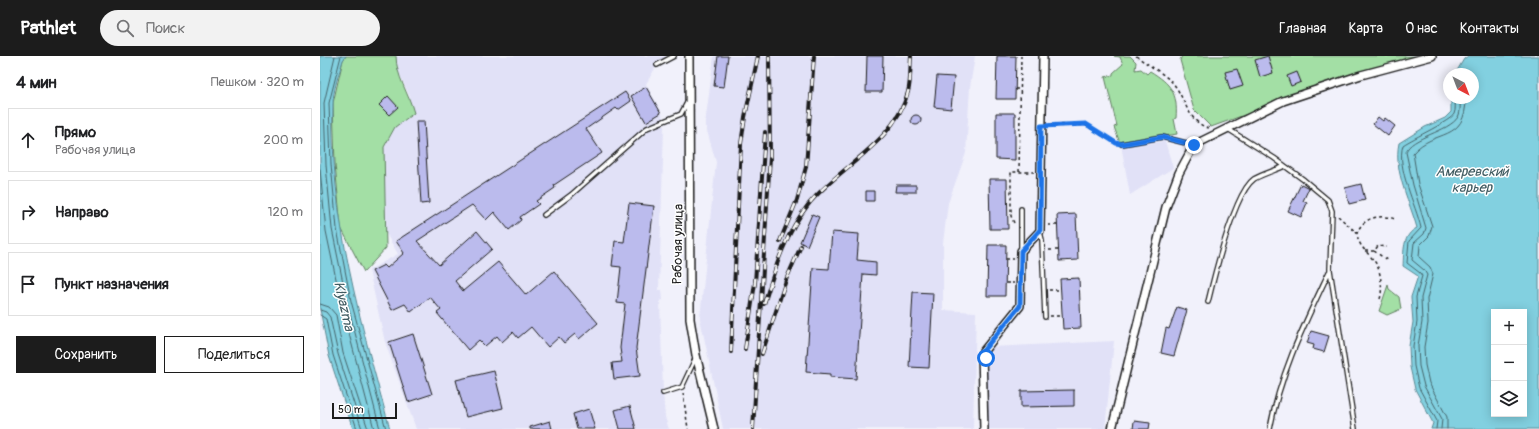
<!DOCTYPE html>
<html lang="ru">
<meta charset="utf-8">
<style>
:root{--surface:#fff;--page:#f2f2f2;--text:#202124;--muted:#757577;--line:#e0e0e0;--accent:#1c1c1c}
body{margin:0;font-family:Pangolin,sans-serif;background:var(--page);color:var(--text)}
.controls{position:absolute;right:12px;bottom:12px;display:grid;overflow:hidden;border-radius:0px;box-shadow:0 2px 10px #0003}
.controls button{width:36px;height:36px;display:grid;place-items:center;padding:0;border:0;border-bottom:1px solid var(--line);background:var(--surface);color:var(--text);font:20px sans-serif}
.compass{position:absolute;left:1123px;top:12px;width:36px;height:36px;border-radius:50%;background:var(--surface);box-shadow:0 2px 10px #0003;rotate:138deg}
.scale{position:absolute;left:12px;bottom:10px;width:65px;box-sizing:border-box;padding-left:4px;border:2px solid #1c1c1c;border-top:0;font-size:11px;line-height:14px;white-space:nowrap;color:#1c1c1c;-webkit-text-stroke:3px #fff;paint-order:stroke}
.stop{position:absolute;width:12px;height:12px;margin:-9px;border:3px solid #1a73e8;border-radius:50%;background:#fff}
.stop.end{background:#1a73e8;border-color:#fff;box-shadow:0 1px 4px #0008}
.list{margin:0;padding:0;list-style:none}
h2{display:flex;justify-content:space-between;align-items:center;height:52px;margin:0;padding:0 16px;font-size:17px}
h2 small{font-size:13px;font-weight:400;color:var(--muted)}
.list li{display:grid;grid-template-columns:26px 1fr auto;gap:12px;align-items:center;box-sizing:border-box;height:64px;margin:0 8px 8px;padding:0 8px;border:1px solid var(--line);border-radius:0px}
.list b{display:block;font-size:15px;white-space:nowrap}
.list p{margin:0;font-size:13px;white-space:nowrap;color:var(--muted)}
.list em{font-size:13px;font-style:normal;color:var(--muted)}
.actions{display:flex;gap:8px;padding:12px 16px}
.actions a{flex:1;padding:9px 0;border:1px solid var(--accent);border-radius:0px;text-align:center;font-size:14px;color:var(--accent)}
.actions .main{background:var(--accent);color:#fff}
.icon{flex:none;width:22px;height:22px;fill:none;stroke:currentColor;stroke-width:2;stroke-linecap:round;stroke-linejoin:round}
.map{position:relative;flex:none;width:1219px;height:373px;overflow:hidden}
header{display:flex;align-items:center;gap:24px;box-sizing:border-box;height:56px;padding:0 20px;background:var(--accent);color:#fff}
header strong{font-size:19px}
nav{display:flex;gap:22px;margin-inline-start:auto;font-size:14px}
.search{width:280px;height:36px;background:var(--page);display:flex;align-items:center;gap:10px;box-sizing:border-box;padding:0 14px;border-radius:22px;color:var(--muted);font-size:15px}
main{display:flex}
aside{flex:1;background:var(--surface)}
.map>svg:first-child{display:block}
.built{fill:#e1e1f7}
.green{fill:#a3dfa5;stroke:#607e60}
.water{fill:#82d0e0;stroke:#598892;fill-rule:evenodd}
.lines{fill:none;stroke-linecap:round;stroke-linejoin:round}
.shore{stroke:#45646a;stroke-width:1}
.building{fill:#bbbbed;stroke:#1c1c1c}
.service-casing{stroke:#1c1c1c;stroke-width:6}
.minor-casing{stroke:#1c1c1c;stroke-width:10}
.path{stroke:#1c1c1c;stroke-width:1.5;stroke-dasharray:3 3;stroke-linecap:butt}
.service{stroke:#fff;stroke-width:3.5}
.minor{stroke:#fff;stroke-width:7}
.rail-casing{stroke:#1c1c1c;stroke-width:4}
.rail{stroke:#fff;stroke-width:2.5;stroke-dasharray:8;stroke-linecap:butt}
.route{stroke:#1a73e8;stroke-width:5}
.labels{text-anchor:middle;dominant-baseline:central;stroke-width:3;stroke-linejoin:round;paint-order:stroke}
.street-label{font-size:13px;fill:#1c1c1c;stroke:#fff}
.water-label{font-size:14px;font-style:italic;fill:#405b61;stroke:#fff}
</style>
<header>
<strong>Pathlet</strong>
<div class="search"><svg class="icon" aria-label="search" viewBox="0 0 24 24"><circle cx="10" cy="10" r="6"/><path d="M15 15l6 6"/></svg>Поиск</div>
<nav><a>Главная</a><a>Карта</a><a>О нас</a><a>Контакты</a></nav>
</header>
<main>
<aside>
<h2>4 мин<small>Пешком · 320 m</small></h2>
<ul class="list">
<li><svg class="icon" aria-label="ahead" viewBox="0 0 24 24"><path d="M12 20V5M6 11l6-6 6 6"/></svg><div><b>Прямо</b><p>Рабочая улица</p></div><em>200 m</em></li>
<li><svg class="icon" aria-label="right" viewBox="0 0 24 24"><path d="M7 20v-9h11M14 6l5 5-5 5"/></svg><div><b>Направо</b></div><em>120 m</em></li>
<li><svg class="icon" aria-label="arrive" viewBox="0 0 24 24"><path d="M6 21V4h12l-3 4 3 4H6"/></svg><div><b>Пункт назначения</b></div></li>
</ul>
<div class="actions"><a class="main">Сохранить</a><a>Поделиться</a></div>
</aside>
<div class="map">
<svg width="1219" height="373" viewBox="0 0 1219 373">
<rect width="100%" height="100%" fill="#f1f1fb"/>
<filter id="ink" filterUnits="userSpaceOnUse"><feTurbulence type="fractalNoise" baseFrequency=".025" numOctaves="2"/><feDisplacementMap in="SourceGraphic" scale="8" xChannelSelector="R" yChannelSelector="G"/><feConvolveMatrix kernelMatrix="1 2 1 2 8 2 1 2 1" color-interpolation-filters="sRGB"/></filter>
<g filter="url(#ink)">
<path class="built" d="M76 0H348L337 9 326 28 342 57 344 71 339 234H342L343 244 340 245 343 337 345 361 349 373H96L65 286 49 214 78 198 64 174V91L90 41 76 11Z
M394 0H655L650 31 646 97 628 147 623 187V254L656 256 653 373H403L380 262 396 106 385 68Z
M845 85 853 112 810 139 801 89Z
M794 285 785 373H667L666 302 671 291Z"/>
<path class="green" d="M26 0H76C76 20 89 38 94 57L75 71 64 91 66 192 44 216 21 172 15 108 13 47 23 4Z
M794 0H810L816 6 815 14 821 13 827 18 830 15C851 28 858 37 856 62L854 63 857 78 800 87 794 71 797 70 785 21 793 19V17L803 8 800 1Z
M862 0H1112L963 45 891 71 874 54 860 4Z
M1068 229 1069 233 1079 241 1081 253 1067 259 1059 255Z"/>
<path class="water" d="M0 0H26L23 4C19 18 13 34 13 48 9 160 41 267 70 373H33L9 300 0 253Z
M1148 0H1219V373H1111L1113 367 1095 333 1090 311 1089 290 1093 266 1091 241 1098 220 1083 210C1084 196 1082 179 1097 172 1090 146 1073 115 1079 87L1105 71 1125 62 1131 56V42H1153V18H1135L1144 3ZM1174 256H1204V358H1174Z"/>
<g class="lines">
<path class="shore" d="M15 0 4 47 6 109 12 173 27 246 60 373
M21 0 9 47 11 108 17 173 31 245 66 373
M0 113 6 175 21 247 54 373
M0 248 9 251 16 259 23 297 48 373
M0 254 6 256 10 261 18 298 42 373
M0 259 6 263 13 299 37 373
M1116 373 1117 365 1099 332 1094 310 1093 290 1097 266 1096 241 1102 220 1100 217 1087 207 1089 185 1101 172C1096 149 1076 112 1083 89 1093 82 1131 65 1134 58 1136 54 1135 47 1135 42
M1121 373 1122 363 1104 330 1099 310 1098 290 1102 266 1101 242 1107 219 1104 214 1092 204 1094 187 1104 178 1106 172 1093 129 1086 96C1090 81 1129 76 1138 61 1141 56 1140 48 1140 42
M1127 373V361L1109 327 1105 309 1104 291 1108 267 1107 243 1113 218 1110 211 1099 201 1100 189 1109 180 1112 170 1098 128 1093 97C1114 72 1146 88 1146 42"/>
</g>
<path class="building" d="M398 0H408L404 31 394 30Z
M547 0H563L562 36H546Z
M677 0H696L695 43H676Z
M948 0 953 17 940 21 935 4Z
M917 13 923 30 910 34 905 16Z
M977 16 981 26 971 30 967 20Z
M617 20 634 21 631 53 614 51Z
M326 31 341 57 326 66 311 40Z
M305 36 311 45 298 54 296 52 266 73 282 97 234 129 235 132 216 145 219 148 200 161 201 164 189 174 174 156 166 164 152 149 97 185 119 209 157 175 172 193 135 225 143 235 178 206 206 239 234 215 278 267 259 283 255 278 244 287 239 281 228 291 211 271 198 282 193 276 182 286 177 280 165 290 159 284 148 294 117 257 121 254 110 241 91 256 85 248 72 254 52 215 64 209 67 212 84 197 76 185Z
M68 40 78 51 69 59 59 49Z
M676 57H695V104L676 103Z
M591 64a5 5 0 1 1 10 0a5 5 0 1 1-10 0Z
M1058 61 1063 65 1065 62 1075 70 1068 80 1053 68Z
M96 65H104L109 147 101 148Z
M669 123H687L688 173H670Z
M981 128 989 132 983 145 987 147 981 161 968 155Z
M1041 128 1045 144 1029 148 1025 132Z
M576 129H596V136H575Z
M546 135H554V145H546Z
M309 147 334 150 316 292 320 320 294 323 292 307 302 306 300 292 305 248 297 247 301 211 292 210 295 185 304 186Z
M492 158 499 161 487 190 480 186Z
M756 158 758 204 739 205 737 159Z
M512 176 539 178 537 204 556 206V219L543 218 536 323 510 321V318L486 316 493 212 509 213Z
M668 189H686L685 240H667Z
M759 222 761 272 743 273 740 223Z
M593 236 613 237 609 312 589 311Z
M857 251 867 254 854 300 841 297 846 272 849 273Z
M991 275 1009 280 1004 296 993 293 994 289 987 287Z
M93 278 112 338 88 346 69 286Z
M174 315 183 352 146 361 136 324Z
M754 334V350L701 351V335Z
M310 350 316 373H300L295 354Z
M269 353 275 373H257L253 358Z
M230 365 232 373H210V371Z
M814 365 830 367 829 373H813Z"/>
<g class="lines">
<defs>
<path id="service" d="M337 9 354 0
M908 73 954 102 984 124 1008 144 1012 155 1010 214 1035 373
M802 88 842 81 874 89
M701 153V194
M224 159 251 139 327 72 361 58 368 45
M720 176 722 184 725 261
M888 246C894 221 914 137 934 123 940 119 956 114 965 110
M343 337 362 331 376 301
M950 373C960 317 985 267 1009 216"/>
<path id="minor" d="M369 0 370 263 376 299 394 373
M664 373 662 297 700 250 701 195 720 175 723 0
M792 373 846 151 859 117 874 89 963 45 1041 19 1112 0"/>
</defs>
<use href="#service" class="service-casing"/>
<use href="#minor" class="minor-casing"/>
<path class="path" d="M816 0C827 8 841 16 851 25 865 39 867 67 889 72
M695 33H700
M729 69H766L796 87
M699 116 701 0
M1018 160 1037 177
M694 167 691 160V116H714
M728 169H738
M729 194H739
M1045 195H1054L1058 190 1067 191
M1054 195 1067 204
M686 203H694
M686 227H694
M729 234H741
M1060 243C1063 234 1061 214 1055 206 1048 196 1038 191 1037 177 1043 161 1060 158 1075 163
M730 260H742
M363 337 368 373"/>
<use href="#service" class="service"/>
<use href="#minor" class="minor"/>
<defs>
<path id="rail" d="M460 185 477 144 486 111 494 0
M444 248C455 213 465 178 488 149 519 110 574 88 588 36 591 25 590 12 591 0
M425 293 435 227 445 76
M411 296 421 88 425 61 438 0
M442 298 466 224 481 190
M433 373 450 101 449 0"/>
</defs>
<use href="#rail" class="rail-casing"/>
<use href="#rail" class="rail"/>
</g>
</g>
<g class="lines" filter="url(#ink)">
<path class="route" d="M666 302H662V296L700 250 701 195 720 174 721 70 766 68 796 87 802 88 842 81 874 89"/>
</g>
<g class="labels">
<g class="street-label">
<text transform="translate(358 188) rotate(-89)">Рабочая улица</text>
</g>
<g class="water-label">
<text x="1152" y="115">Амеревский<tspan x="1152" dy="16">карьер</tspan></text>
<text transform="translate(24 250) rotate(77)">Klyazma</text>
</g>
</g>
</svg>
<div class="controls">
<button>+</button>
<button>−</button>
<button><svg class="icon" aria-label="layers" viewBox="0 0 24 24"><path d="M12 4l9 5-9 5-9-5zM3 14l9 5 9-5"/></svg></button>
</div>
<svg class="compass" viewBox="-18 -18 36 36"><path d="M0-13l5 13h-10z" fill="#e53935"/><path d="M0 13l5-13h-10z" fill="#757577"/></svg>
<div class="scale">50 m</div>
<div class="stop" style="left:666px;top:302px"></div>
<div class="stop end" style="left:874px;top:89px"></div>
</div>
</main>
